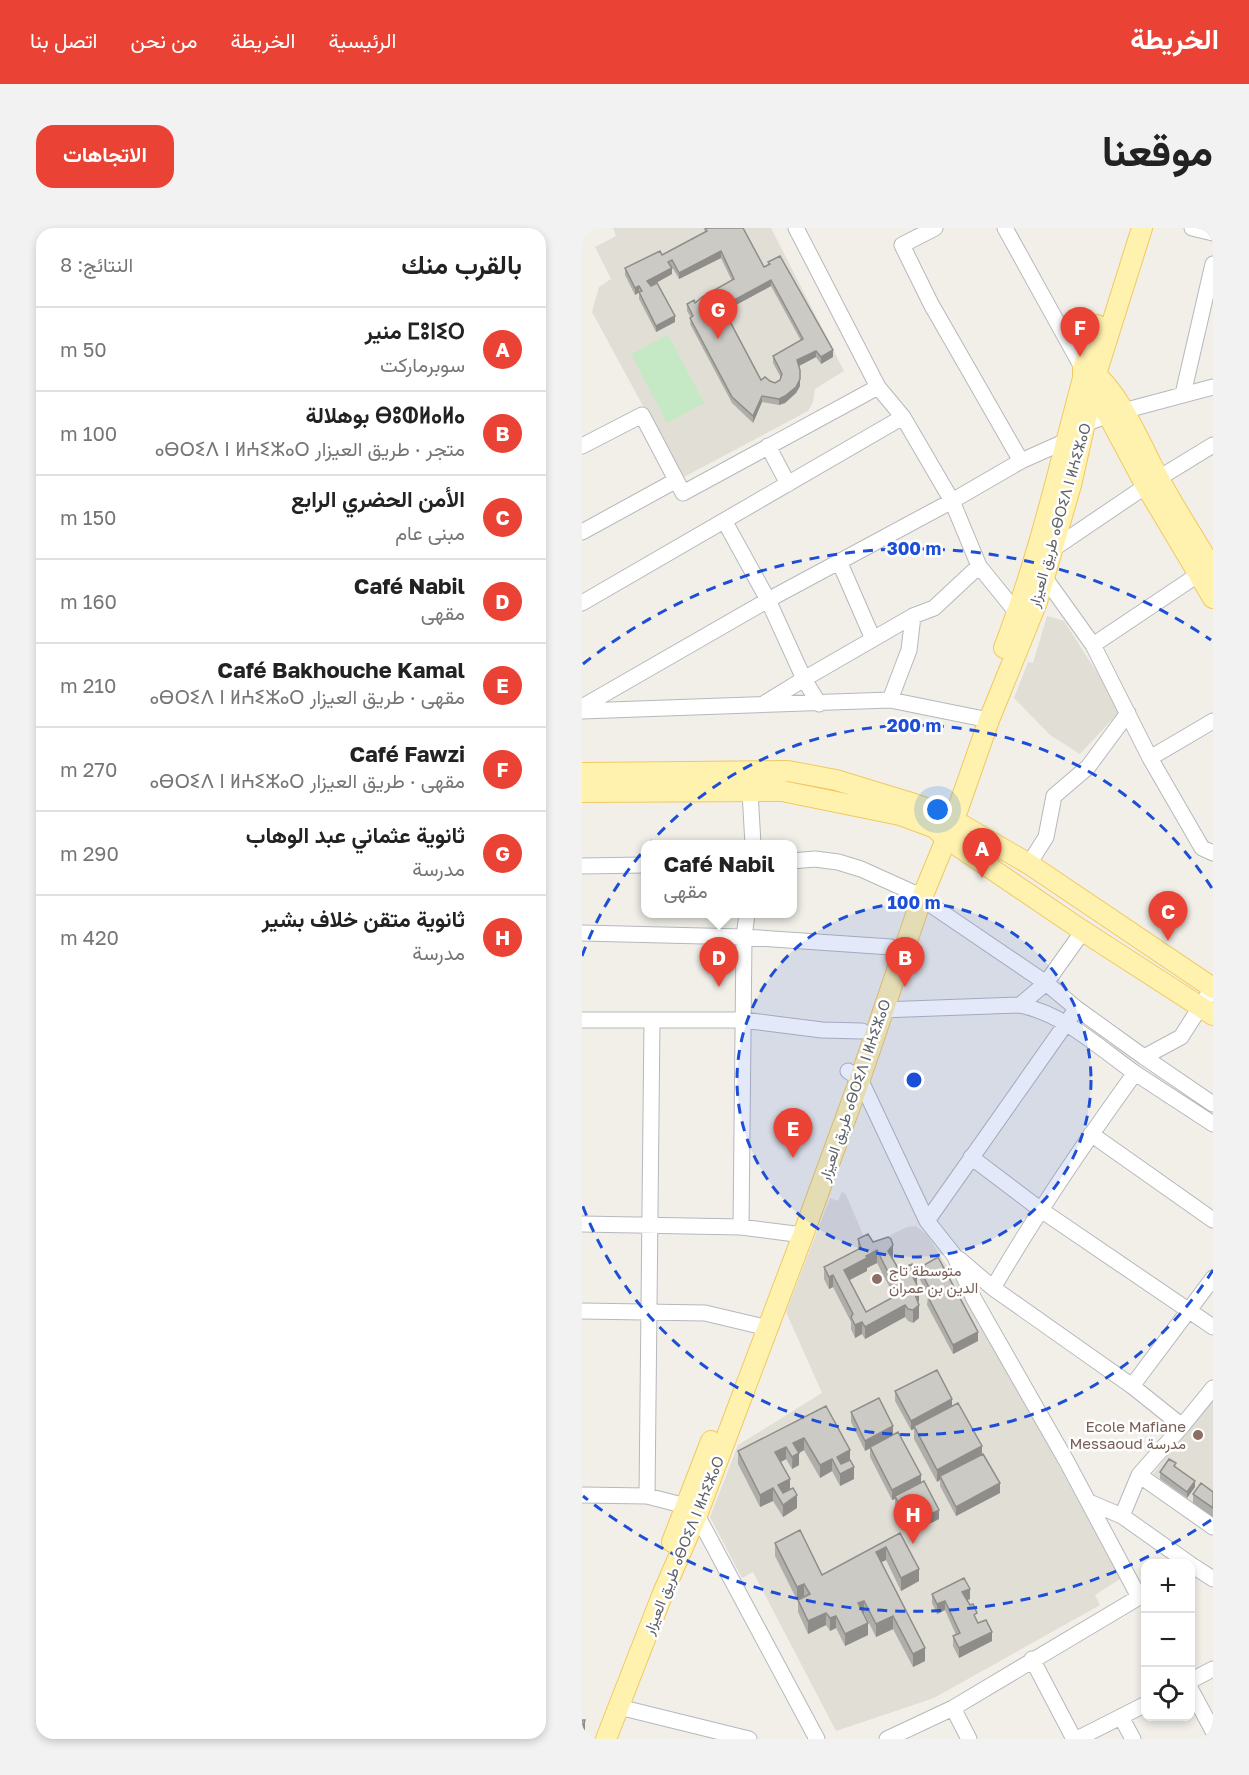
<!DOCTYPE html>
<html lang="ar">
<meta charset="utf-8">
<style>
:root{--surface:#fff;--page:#f2f2f2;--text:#222;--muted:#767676;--line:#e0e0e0;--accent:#ea4335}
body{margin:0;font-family:"Golos Text",Vazirmatn,"Noto Sans Tifinagh",sans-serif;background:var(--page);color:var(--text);direction:rtl}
.controls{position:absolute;right:18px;bottom:18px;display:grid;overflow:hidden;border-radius:12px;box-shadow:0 3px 9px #0003}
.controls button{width:54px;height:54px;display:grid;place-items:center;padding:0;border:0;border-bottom:2px solid var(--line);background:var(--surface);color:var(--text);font:30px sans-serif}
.you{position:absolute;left:356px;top:582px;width:21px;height:21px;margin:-15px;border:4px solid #fff;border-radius:50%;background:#1a73e8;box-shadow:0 0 0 9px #1a73e833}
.badge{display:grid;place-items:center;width:39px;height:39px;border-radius:50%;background:var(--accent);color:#fff;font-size:20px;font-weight:700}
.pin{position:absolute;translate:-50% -50px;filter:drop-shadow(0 2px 3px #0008)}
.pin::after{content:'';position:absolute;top:32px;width:21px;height:18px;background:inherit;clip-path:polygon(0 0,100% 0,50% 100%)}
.popup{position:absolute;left:59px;top:612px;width:156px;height:78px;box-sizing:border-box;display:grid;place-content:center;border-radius:12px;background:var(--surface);filter:drop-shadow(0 2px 4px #0005);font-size:20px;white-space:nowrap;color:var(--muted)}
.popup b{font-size:22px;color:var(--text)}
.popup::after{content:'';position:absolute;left:50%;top:100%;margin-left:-12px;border:12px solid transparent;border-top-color:var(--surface)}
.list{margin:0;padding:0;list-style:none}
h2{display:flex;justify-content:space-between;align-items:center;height:78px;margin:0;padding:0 24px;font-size:26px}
h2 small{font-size:20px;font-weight:400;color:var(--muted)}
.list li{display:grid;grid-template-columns:39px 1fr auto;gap:18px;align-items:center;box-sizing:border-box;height:84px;padding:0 24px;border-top:2px solid var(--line)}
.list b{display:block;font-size:22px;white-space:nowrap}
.list p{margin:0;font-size:20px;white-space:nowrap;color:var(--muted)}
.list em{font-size:20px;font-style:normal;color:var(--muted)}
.icon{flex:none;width:33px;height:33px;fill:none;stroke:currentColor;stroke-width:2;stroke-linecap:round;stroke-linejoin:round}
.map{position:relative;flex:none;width:631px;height:1511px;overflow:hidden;direction:ltr;border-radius:18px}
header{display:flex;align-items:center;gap:36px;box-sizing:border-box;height:84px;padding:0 30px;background:var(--accent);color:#fff}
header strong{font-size:28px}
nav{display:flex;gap:33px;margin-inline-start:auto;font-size:21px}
.intro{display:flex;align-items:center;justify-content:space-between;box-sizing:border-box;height:144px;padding:0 36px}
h1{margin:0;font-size:42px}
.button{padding:15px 27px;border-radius:18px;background:var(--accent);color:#fff;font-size:21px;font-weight:700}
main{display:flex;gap:36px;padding:0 36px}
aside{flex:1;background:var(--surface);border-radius:18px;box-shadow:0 3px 9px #0003}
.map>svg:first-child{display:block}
.education{fill:#e1ded6}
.green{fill:#c5e8c5}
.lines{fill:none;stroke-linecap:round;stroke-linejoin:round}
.minor-casing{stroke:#b5b8bc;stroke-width:17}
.major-casing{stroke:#f2c960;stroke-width:22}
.minor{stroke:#fff;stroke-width:15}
.major{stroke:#fff2af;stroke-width:20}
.wall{fill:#afaea9;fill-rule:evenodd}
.shaded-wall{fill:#8f8d8a}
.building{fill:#cccac5;stroke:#8f8d8a;stroke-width:1.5;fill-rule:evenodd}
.ring{fill:none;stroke:#1d4ed8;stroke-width:3;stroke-dasharray:10 8}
.education-dot{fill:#8d6e63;stroke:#fff;stroke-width:2}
.labels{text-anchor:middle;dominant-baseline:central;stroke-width:5;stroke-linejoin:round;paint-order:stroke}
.street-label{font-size:15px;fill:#5f6368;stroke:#fff}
.education-label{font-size:15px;fill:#785e54;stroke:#fff;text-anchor:start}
.centre{fill:#1d4ed8;stroke:#fff;stroke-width:3}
.ring-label{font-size:18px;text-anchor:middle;font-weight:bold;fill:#1d4ed8;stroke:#fff;stroke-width:5;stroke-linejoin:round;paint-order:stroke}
</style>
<header>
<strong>الخريطة</strong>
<nav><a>الرئيسية</a><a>الخريطة</a><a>من نحن</a><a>اتصل بنا</a></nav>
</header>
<div class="intro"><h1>موقعنا</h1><a class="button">الاتجاهات</a></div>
<main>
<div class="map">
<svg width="631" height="1511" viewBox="0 0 631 1511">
<rect width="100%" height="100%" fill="#f1efe8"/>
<path class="education" d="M31 0H189L262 143 233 161 231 174 226 183 100 250 10 84 17 59 29 51 13 19 34 8Z
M465 388 482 393 539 482 498 526 468 507 432 470 446 434 451 435Z
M260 963 264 967 286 1018 325 999 334 998 345 1007 394 1083 538 1351 513 1367 518 1377 352 1470 254 1503 171 1344 160 1350 128 1289 156 1217 240 1165 204 1084 248 970 256 973Z
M631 1168V1289L571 1246Z"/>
<path class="green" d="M86 107 122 175 85 195 49 126Z"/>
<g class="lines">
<defs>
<path id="minor" d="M214 0 296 159 321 189 370 273 397 338 435 385
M353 0 320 17 349 76 439 233
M423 0 501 141
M610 0 631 5
M601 166 631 36
M0 218 60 187 101 265 296 159
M186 218 206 256
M143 294 186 372 222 451 237 476
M0 304 93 253
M468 323 564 258 631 217
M257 333 291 411
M456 345 463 350 511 417 568 530 620 620 631 625
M0 375 321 189
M511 417 626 340
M308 472 327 422 331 388
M183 475 222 451 331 388 352 380 397 338
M0 479 186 372 370 273 439 233 484 213 503 196 526 187 631 159
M0 483 308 472 407 492
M568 530 631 493
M170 554 168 564 171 616
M210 633 233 631 256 634 279 641 330 664 464 755 494 780 562 829 631 876
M447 636 464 609 472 568 506 539 546 485
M0 638 63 637
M0 705 162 709 309 719
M438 777 464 755 501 703
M299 782 438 777C484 787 516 819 553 845 579 862 605 879 631 896
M0 792H161L240 802 280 803
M562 829 599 809 631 759
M266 843 278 851 345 993 372 1027 392 1071 485 1234 557 1369
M509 906 631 992
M389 929 459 982 631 1099
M345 993 490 787
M0 996 159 999 221 1007
M159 999 162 709 165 686
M377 1031 411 1060 550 1158 600 1198
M411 1060C454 986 503 914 553 845
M0 1083 123 1085 186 1100
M550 1158 631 1050
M631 1160 600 1198 557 1247 631 1299
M0 1267 65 1268 104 1278 115 1287 235 1511
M65 1268 70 792
M507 1274 540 1288 608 1336
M540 1288 557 1247
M608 1336 631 1351
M450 1431 492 1511
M608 1453 631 1441
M608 1460 631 1503
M37 1479 167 1511
M371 1480 387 1511
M539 1489 551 1511
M305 1511 371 1480 564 1365
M495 1511 564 1476"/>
<path id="major" d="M506 142C534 155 561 222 576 249 593 281 613 311 631 342
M505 158 526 187 564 258 631 370
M422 420C456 332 477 240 501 150V141L515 97
M0 545 206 543 254 552 326 574 361 586 447 636 631 760
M0 564 200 563 318 587 353 600 364 610 501 703 631 787
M90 1314 129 1213
M24 1511 81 1365 115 1287 221 1007 278 851 339 672 372 592 407 492 455 374 489 257 514 146 560 0"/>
</defs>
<use href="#minor" class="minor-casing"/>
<use href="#major" class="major-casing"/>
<use href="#minor" class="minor"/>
<use href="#major" class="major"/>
</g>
<path class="wall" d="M123 1 182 39 186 37V34L251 129 239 136 234 129 217 138 218 158 214 165 203 175 197 177 180 174 171 195 150 175 108 96 109 90 105 83V76L113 75 150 53 139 30 97 51 90 39V46L68 58 93 94 74 104 57 71V65L53 67 43 47V40L80 27 123 4ZM189 58 219 113 191 128V135L199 150 198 152 193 155 179 152 143 85V83Z
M276 1011 291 1014 311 1029 310 1030 317 1042 335 1058 337 1090 331 1095 326 1093 323 1089 283 1111 280 1106 273 1110 269 1101V1094L251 1059 247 1061 242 1051V1039L276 1022ZM295 1035 312 1068 284 1084 267 1052 285 1043V1040Z
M337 1040 396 1113 371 1126 345 1077 346 1067 337 1050Z
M313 1163 370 1178 400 1226 418 1265 374 1288 358 1258V1252L355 1254 332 1211V1201L329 1202 313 1173Z
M244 1178 268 1232 272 1251 258 1258 250 1243 238 1250 222 1222 217 1225V1237L210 1241 204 1231 199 1234 215 1280 201 1289 191 1273 178 1279 156 1236V1223Z
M269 1184 311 1207 339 1255 357 1291 327 1306 313 1277V1271L310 1272 288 1229V1220L283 1223 269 1194Z
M594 1239 613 1259 605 1270 578 1251V1244Z
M631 1264V1289L611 1275V1266Z
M318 1305 337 1353 319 1363 304 1332 299 1334 343 1433 331 1439 311 1401 294 1409 282 1385 281 1386 286 1407 263 1418 254 1400 248 1403 244 1397 226 1406 216 1384V1372L222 1368 215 1372 193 1328V1315L240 1347Z
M350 1366 388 1371 384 1372 395 1394 410 1413 377 1430 371 1418V1408L374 1407 363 1382 355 1386 350 1375Z"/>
<path class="shaded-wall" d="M139 23V30L97 51V45Z
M90 40V46L65 60V53Z
M189 52V58L143 83V90V77Z
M57 58V64L53 67V60Z
M93 88V94L74 104V98Z
M251 122V129L239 136V129Z
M234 123V129L215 139V132Z
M218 142V158L214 165 203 175 197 177V171Z
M180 168V174L171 195V188Z
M311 1017V1029L306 1035V1023Z
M295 1022V1035L285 1040V1043L262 1055V1042L284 1028Z
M335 1046V1059L331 1049Z
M251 1047V1059L247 1061V1049Z
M337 1061V1073L332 1076V1064Z
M323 1077V1089L283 1111V1099Z
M337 1077V1090L331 1095V1082Z
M280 1094V1106L273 1110V1097Z
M396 1104V1113L371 1126V1117Z
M370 1171V1181L332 1198V1201L329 1202V1193Z
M311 1198V1208L283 1223V1213Z
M222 1210V1222L217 1225V1237L210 1241 211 1215Z
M400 1218V1231L358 1248V1252L355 1254V1242Z
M204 1219V1231L193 1237V1224Z
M268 1222V1235L255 1241V1229Z
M250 1231V1243L238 1250V1237Z
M272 1239V1251L258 1258V1246Z
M339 1247V1257L313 1268V1271L310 1272V1262Z
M208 1251V1264L196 1270V1257Z
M613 1253V1259L605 1270V1264Z
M418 1255V1265L374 1288V1279Z
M191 1260V1273L178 1279V1267Z
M215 1267V1280L201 1289V1277Z
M357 1282V1291L327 1306V1297Z
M304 1319V1332L294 1337V1324Z
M337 1341V1353L319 1363V1350Z
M222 1356V1368L215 1372V1359Z
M388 1361V1371L380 1374V1364Z
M282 1373V1385L276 1388V1375Z
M363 1373V1382L355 1386V1376Z
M244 1385V1397L226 1406V1393Z
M254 1388V1400L248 1403V1390Z
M311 1388V1401L294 1409V1396Z
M286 1395V1407L263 1418V1406Z
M410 1404V1413L377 1430V1420Z
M343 1420V1433L331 1439V1426Z
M3 1492V1501L0 1510V1501Z"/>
<path class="building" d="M126 0H161L182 39 188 36 186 34 198 28 251 122 239 129 234 123 215 132 218 142V151L214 159 203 168 197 171 180 168 171 188 150 169 108 90 111 88 105 76 112 72 113 75 120 69 152 51 139 23 97 45 90 32 86 34 90 40 65 53 69 58 75 55 93 88 74 98 57 64 60 63 57 58 53 60 43 40 78 23 80 27 125 3 123 1ZM189 52 221 111 191 128 200 146 198 152 193 155 188 153 183 149 179 152 143 84V77Z
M286 1006 291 1014 306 1009 309 1011 311 1017 306 1023 317 1042 330 1036 335 1046 331 1049 337 1061 332 1064 337 1077 331 1082 326 1081 323 1077 283 1099 280 1094 273 1097 269 1089 271 1086 251 1047 247 1049 242 1039 279 1020 276 1011ZM295 1022 317 1066 284 1084 262 1042 285 1030 284 1028Z
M356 1029 396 1104 371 1117 345 1067 350 1065 337 1040Z
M355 1142 370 1171 329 1193 313 1163Z
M297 1170 311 1198 283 1213 269 1184Z
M376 1175 400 1218 355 1242 332 1198Z
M244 1178 268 1222 255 1229 259 1236 268 1232 272 1239 258 1246 250 1231 238 1237 222 1210 211 1215 217 1225 210 1229 204 1219 193 1224 208 1251 196 1257 201 1265 211 1260 215 1267 201 1277 191 1260 178 1267 156 1223Z
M316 1204 339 1247 310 1262 288 1219Z
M401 1226 418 1255 374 1279 358 1248Z
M587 1231 594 1235 592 1238 613 1253 605 1264 578 1244Z
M342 1253 357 1282 327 1297 313 1268Z
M619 1255 631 1264V1280L611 1266Z
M218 1302 240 1347 318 1305 337 1341 319 1350 304 1319 294 1324 343 1420 331 1426 311 1388 294 1396 282 1373 276 1375 286 1395 263 1406 254 1388 248 1390 244 1385 226 1393 216 1372 228 1366 222 1356 215 1359 193 1315Z
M382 1350 388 1361 380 1364 388 1377 391 1376 395 1385 392 1387 396 1395 404 1392 410 1404 377 1420 371 1408 378 1405 363 1373 355 1376 350 1366Z
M0 1492H3L0 1501Z"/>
<circle cx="332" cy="852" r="177" fill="#1d4ed8" fill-opacity=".12"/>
<g class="ring">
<circle cx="332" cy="852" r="177"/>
<path d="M631 1042A354 354 0 0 1 0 976M0 728A354 354 0 0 1 631 662"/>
<path d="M629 1292A531 531 0 0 1 1 1268M1 436A531 531 0 0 1 629 412"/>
</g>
<g class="education-dot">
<circle cx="295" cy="1051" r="6"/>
<circle cx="616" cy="1207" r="6"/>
</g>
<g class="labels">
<g class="street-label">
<text transform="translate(477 287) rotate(-74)">طريق العيزار ⴰⴱⵔⵉⴷ ⵏ ⵍⵄⵉⵣⴰⵔ</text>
<text transform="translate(272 862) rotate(-71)">طريق العيزار ⴰⴱⵔⵉⴷ ⵏ ⵍⵄⵉⵣⴰⵔ</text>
<text transform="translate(101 1317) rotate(-68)">طريق العيزار ⴰⴱⵔⵉⴷ ⵏ ⵍⵄⵉⵣⴰⵔ</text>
</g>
<g class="education-label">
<text x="307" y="1042">متوسطة تاج<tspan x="307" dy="17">الدين بن عمران</tspan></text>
<text x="604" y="1198" text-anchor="end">Ecole Mafiane<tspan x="604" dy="17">Messaoud مدرسة</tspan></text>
</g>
</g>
<circle cx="332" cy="852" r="9" class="centre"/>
<g class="ring-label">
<text x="332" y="327">300 m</text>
<text x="332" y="504">200 m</text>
<text x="332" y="681">100 m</text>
</g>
</svg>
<div class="controls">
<button>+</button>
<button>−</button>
<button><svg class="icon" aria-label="locate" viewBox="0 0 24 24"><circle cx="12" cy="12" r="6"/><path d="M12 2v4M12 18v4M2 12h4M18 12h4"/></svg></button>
</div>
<div class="you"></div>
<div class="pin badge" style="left:400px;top:650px">A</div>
<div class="pin badge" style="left:323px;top:759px">B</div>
<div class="pin badge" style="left:586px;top:713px">C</div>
<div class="pin badge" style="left:137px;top:759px">D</div>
<div class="popup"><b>Café Nabil</b>مقهى</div>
<div class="pin badge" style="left:211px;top:930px">E</div>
<div class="pin badge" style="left:498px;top:129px">F</div>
<div class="pin badge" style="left:136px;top:111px">G</div>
<div class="pin badge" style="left:331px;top:1316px">H</div>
</div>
<aside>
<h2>بالقرب منك<small>النتائج: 8</small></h2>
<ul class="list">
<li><span class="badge">A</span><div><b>ⵎⵓⵏⵉⵔ منير</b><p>سوبرماركت</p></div><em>50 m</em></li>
<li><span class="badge">B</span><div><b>ⴱⵓⵀⵍⴰⵍⴰ بوهلالة</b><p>متجر · طريق العيزار ⴰⴱⵔⵉⴷ ⵏ ⵍⵄⵉⵣⴰⵔ</p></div><em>100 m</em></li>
<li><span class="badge">C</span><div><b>الأمن الحضري الرابع</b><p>مبنى عام</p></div><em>150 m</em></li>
<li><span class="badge">D</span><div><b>Café Nabil</b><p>مقهى</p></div><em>160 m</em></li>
<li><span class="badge">E</span><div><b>Café Bakhouche Kamal</b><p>مقهى · طريق العيزار ⴰⴱⵔⵉⴷ ⵏ ⵍⵄⵉⵣⴰⵔ</p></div><em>210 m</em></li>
<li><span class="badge">F</span><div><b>Café Fawzi</b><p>مقهى · طريق العيزار ⴰⴱⵔⵉⴷ ⵏ ⵍⵄⵉⵣⴰⵔ</p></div><em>270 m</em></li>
<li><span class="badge">G</span><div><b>ثانوية عثماني عبد الوهاب</b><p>مدرسة</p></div><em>290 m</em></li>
<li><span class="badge">H</span><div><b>ثانوية متقن خلاف بشير</b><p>مدرسة</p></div><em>420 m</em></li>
</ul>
</aside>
</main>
